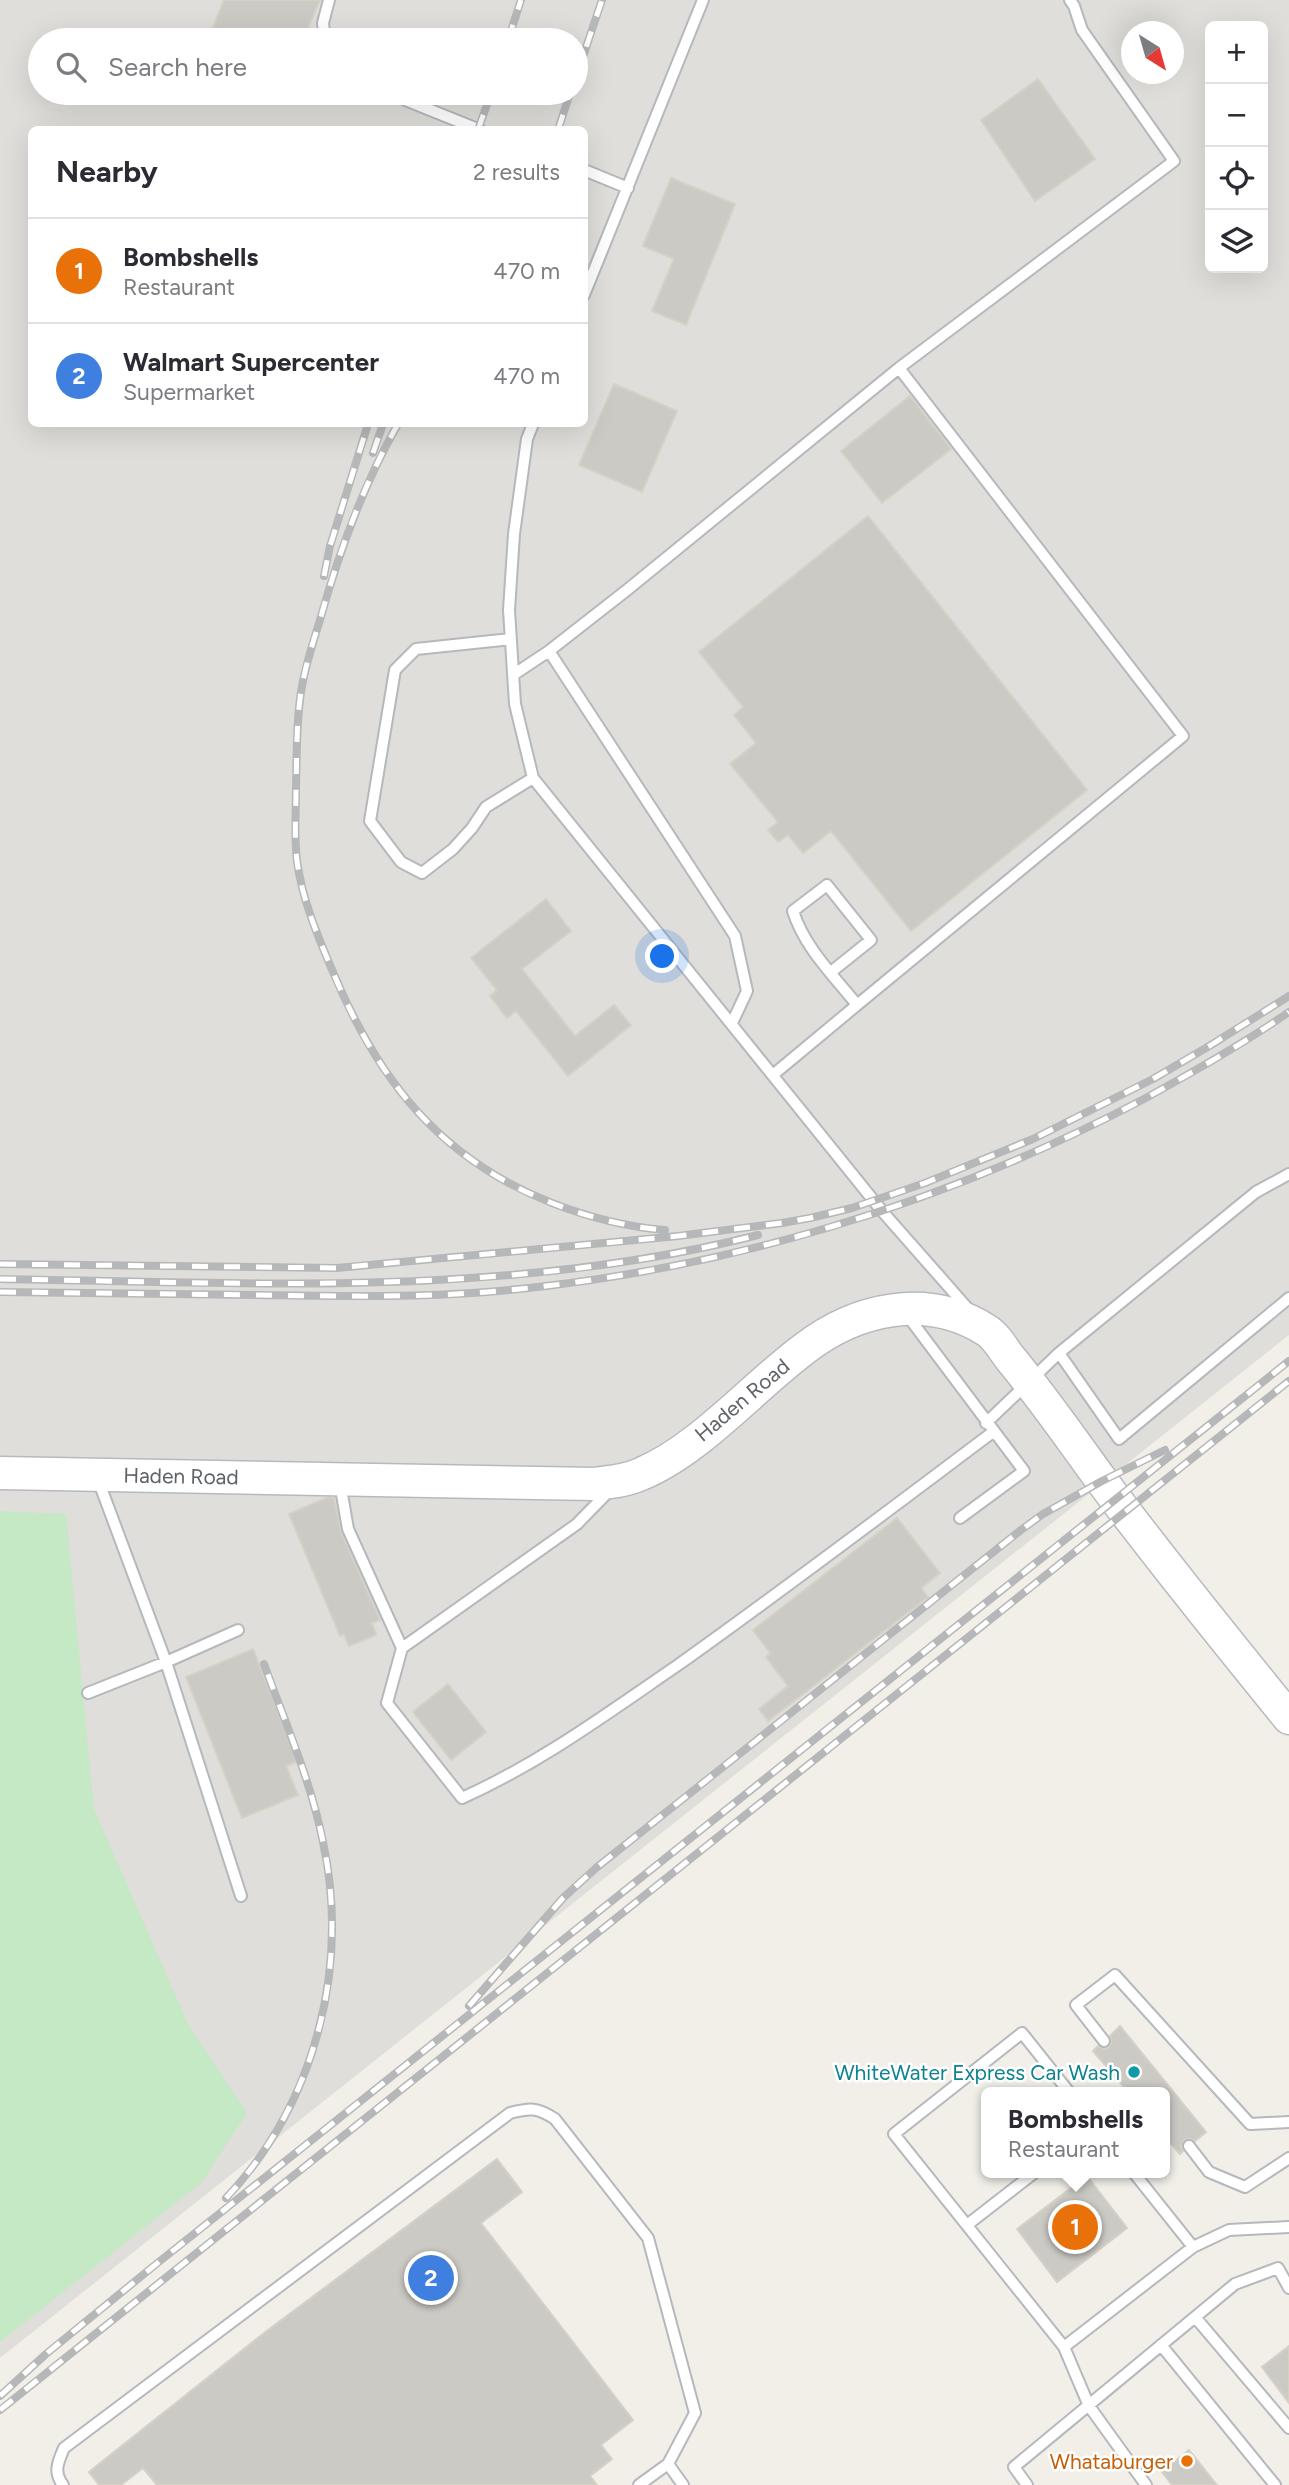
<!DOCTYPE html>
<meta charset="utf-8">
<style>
:root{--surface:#fff;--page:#f7f7f7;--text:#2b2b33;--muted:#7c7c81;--line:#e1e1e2;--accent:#1a73e8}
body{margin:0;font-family:Figtree,sans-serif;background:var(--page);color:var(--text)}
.controls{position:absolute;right:21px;top:21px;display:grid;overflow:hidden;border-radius:10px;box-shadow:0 7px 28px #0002}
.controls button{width:63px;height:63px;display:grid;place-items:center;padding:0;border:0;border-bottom:2px solid var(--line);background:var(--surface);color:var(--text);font:35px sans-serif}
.compass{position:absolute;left:1121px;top:21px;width:63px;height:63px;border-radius:50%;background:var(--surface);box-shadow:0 7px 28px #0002;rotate:143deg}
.you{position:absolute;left:663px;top:957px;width:24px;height:24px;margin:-18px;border:5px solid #fff;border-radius:50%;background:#1a73e8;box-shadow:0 0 0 10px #1a73e833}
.badge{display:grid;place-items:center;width:46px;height:46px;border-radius:50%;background:var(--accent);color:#fff;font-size:23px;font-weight:700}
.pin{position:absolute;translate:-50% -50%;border:4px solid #fff;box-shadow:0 2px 7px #0006}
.popup{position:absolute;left:981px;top:2087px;width:189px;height:91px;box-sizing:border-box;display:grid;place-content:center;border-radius:10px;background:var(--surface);filter:drop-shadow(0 2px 5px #0005);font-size:23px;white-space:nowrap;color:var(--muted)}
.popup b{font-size:26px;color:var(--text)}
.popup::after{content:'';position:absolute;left:50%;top:100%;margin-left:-14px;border:14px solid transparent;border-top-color:var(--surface)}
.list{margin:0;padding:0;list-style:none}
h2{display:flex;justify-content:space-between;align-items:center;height:91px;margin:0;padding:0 28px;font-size:30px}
h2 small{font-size:23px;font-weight:400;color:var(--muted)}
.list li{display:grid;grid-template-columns:46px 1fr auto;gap:21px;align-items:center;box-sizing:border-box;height:105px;padding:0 28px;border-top:2px solid var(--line)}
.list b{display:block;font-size:26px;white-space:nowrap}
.list p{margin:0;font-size:23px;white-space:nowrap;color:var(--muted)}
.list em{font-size:23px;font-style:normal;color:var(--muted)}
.icon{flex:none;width:38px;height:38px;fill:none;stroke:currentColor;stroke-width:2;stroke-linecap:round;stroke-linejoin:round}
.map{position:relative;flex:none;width:1289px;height:2485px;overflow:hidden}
.search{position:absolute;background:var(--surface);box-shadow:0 7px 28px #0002;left:28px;top:28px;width:560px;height:77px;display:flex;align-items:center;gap:18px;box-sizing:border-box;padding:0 24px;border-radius:38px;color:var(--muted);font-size:26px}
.panel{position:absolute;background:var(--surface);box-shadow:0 7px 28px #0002;left:28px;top:126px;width:560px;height:301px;border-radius:10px}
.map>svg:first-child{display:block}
.industrial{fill:#e0deda;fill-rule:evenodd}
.green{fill:#c5e8c5}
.building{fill:#cccac5;stroke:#d6d1c6;stroke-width:2}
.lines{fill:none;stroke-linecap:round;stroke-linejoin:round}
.lane-casing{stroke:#b5b8bc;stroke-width:14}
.secondary-casing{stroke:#b6babf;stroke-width:35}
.lane{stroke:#fff;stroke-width:10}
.secondary{stroke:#fff;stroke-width:32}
.rail-casing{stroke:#b6b7b8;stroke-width:8}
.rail{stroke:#fff;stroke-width:5;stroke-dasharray:16;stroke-linecap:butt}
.culture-dot{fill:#0f9aa8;stroke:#fff;stroke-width:2.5}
.food-dot{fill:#e8710a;stroke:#fff;stroke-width:2.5}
.labels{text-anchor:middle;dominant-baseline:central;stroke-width:5;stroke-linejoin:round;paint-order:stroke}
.street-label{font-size:21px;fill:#5f6368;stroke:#fff}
.culture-label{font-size:21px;fill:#0d838f;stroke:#fff;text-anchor:end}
.food-label{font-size:21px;fill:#c56008;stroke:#fff;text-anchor:end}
</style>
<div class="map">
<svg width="1289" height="2485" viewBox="0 0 1289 2485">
<rect width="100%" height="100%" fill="#f1efe8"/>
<path class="industrial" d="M0 0H1289V1335L0 2358ZM1210 26H1263V268H1210ZM1132 32H1174V74H1132ZM40 40H576V93H40ZM32 130H584V424H32Z"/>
<path class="green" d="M0 1511 66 1514 94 1809 188 2024 247 2113 201 2183 0 2342Z"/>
<path class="building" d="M224 0H320L303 40H244L213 27Z
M1038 79 1095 159 1035 201 981 120Z
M671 178 735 204 686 325 652 311 674 259 643 246Z
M614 384 677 411 642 492 579 465Z
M910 396 951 449 882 503 841 451Z
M868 516 1087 790 911 931 831 831 803 853 788 835 778 842 768 830 778 822 730 764 756 743 734 715 743 707 699 652Z
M546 899 571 931 522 969 575 1036 614 1005 631 1025 568 1076 516 1011 507 1018 490 996 497 990 471 958Z
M328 1497 334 1498 341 1532 380 1620 372 1623 376 1635 349 1646 344 1634 340 1636 289 1514Z
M897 1518 940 1573 921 1588 928 1597 768 1721 759 1709 788 1686 766 1657 770 1653 753 1630Z
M253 1649 298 1761 286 1766 298 1795 242 1818 186 1677Z
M448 1684 486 1732 451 1760 413 1712Z
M1120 2026 1206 2132 1195 2141 1189 2138 1184 2140 1181 2146 1183 2151 1180 2154 1164 2136V2092H1128L1093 2051 1098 2046 1104 2049 1109 2047 1112 2041 1110 2036Z
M497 2159 522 2192 481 2223 633 2420 601 2445 612 2459 590 2476 597 2485H157L143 2468 121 2485H99L89 2472 264 2333Z
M1087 2176 1127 2228 1057 2282 1017 2229Z
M1289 2346V2403L1262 2367Z
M1189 2450 1217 2485H1172L1162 2472Z"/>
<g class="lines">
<defs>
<path id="lane" d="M325 40 323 23 329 0
M388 93 480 130
M584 170 628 188
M584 295 703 0
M533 424 527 439 514 534 509 610 515 704 533 778 882 1211 970 1311
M511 639 416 649 395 670 370 821 401 862 422 873 453 849 472 828 486 807 533 778
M549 651 735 936 747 991 732 1023
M513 675 549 651 627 590 899 368 1174 161 1082 30 1074 6 1070 0
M857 1005 1183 736 899 368
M774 1074 857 1005C834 976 804 947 793 911L827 885 871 940 831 972
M907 1315 1024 1471 960 1518
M1059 1353 1119 1439 1289 1298
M986 1423 1059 1353 1256 1192 1289 1174
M97 1477 166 1662 238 1630
M340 1483 348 1529 402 1648
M610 1490 577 1524 402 1648 387 1703 462 1798C540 1763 608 1713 678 1665 785 1589 889 1510 993 1432
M88 1693 166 1662 241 1896
M1104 2041 1076 2005 1115 1975 1250 2124 1289 2122
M1069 2092 1022 2033 894 2134 1064 2347 1193 2247 1229 2230 1289 2227
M1189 2146 1209 2172 1245 2187 1289 2158
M1134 2173 1193 2247
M967 2225 1034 2173
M1195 2317 1289 2428
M1161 2345 1275 2485
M1064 2347 1089 2406 1146 2485
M63 2485C53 2472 58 2462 64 2448L510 2113C530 2108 537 2107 555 2119L648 2238 695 2413 668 2464 683 2485
M639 2485 668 2464
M1027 2485 1014 2467 1235 2284 1278 2268 1289 2288"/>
<path id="secondary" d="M0 1473 594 1484C610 1482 626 1481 641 1474 699 1450 753 1387 804 1349 857 1308 927 1293 986 1330 996 1336 1003 1349 1010 1358 1043 1398 1072 1440 1102 1481 1162 1562 1226 1640 1289 1718"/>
</defs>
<use href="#lane" class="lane-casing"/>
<use href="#secondary" class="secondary-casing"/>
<use href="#lane" class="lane"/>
<use href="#secondary" class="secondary"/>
<defs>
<path id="rail" d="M508 40 521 0
M576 77 602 0
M478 130 491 93
M558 130 570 93
M398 424C363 485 339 552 320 620 313 642 306 664 302 686 296 719 297 754 296 787 296 812 294 837 297 861 302 899 318 937 333 972 378 1080 440 1159 552 1203 588 1217 626 1227 665 1230
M373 453 383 424
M324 576 330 546 368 424
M0 1264 337 1268 678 1236 782 1223 810 1218 852 1208 925 1183 1033 1139 1153 1079 1211 1045 1289 996
M0 1279C254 1283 510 1298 758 1235
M0 1292C86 1293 171 1294 257 1295 334 1296 410 1298 487 1292 716 1273 941 1206 1144 1099 1193 1072 1243 1044 1289 1012
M469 2006 563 1898 596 1868 1021 1530 1043 1514 1102 1481 1165 1450
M226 2198C315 2104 350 1968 323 1842 311 1781 285 1722 264 1664
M0 2396 46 2354 155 2265 1289 1361
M0 2410 1289 1381"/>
</defs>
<use href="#rail" class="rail-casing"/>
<use href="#rail" class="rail"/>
</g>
<circle class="culture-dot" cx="1134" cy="2072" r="7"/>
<circle class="food-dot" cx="1187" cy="2461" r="7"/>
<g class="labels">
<g class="street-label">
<text transform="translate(742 1400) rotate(-40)">Haden Road</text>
<text transform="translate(181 1476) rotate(1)">Haden Road</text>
</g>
<g class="culture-label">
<text x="1120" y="2072">WhiteWater Express Car Wash</text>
</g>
<g class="food-label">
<text x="1173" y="2461">Whataburger</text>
</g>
</g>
</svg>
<div class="controls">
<button>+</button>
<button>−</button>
<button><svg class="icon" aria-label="locate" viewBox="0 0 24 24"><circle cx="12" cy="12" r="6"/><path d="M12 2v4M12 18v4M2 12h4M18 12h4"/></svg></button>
<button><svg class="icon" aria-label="layers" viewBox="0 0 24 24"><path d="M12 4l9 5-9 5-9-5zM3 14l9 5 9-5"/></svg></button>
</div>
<svg class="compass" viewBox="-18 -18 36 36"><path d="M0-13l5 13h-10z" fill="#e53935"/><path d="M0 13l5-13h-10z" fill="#7c7c81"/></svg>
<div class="you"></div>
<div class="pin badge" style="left:1075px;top:2227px;background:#e8710a">1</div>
<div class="popup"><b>Bombshells</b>Restaurant</div>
<div class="pin badge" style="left:431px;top:2278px;background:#3f7fe0">2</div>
<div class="search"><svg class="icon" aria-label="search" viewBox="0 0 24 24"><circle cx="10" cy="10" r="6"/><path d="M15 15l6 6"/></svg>Search here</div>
<section class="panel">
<h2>Nearby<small>2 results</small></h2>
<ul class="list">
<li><span class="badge" style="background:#e8710a">1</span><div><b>Bombshells</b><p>Restaurant</p></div><em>470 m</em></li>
<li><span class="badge" style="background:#3f7fe0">2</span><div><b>Walmart Supercenter</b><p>Supermarket</p></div><em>470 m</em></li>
</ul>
</section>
</div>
